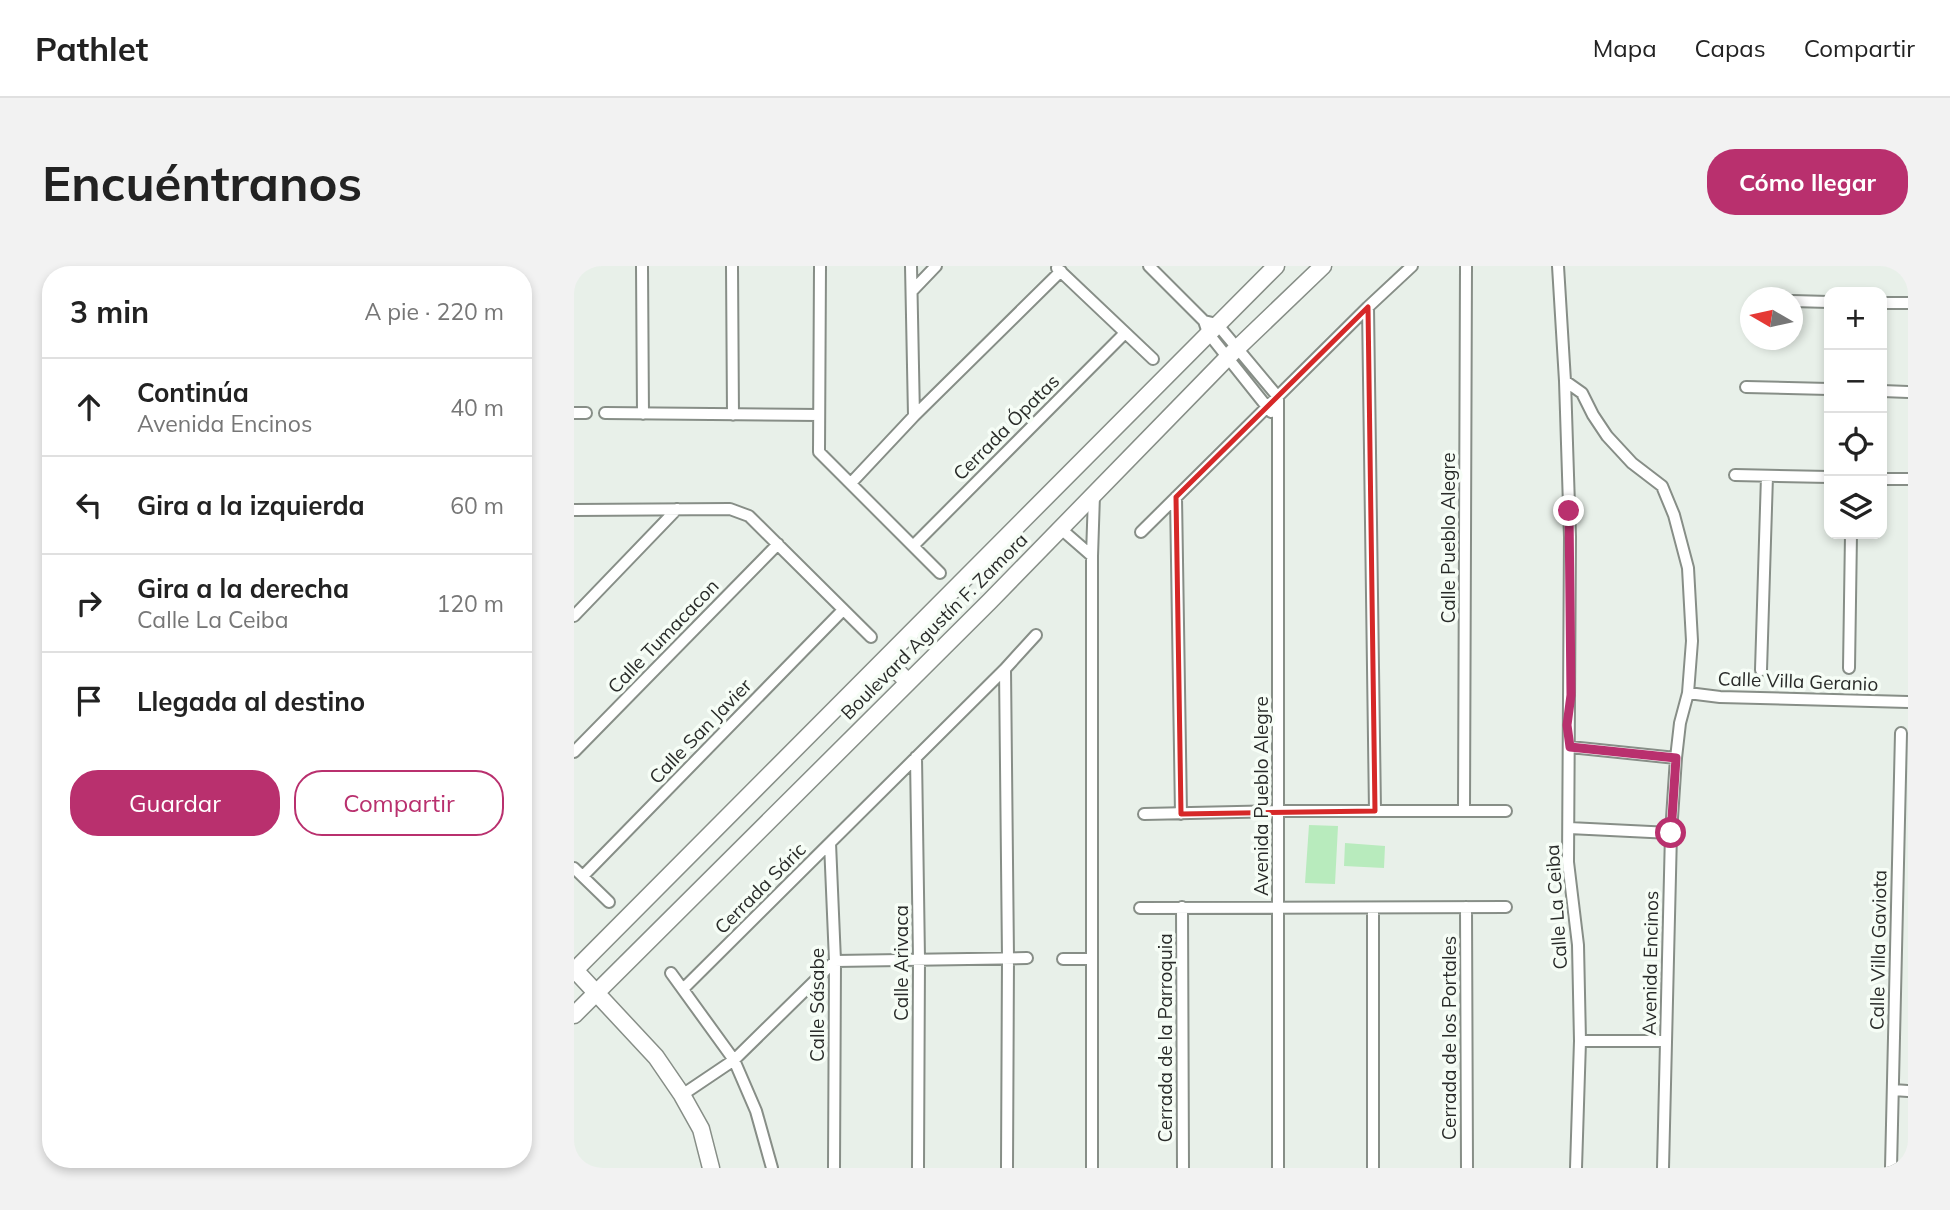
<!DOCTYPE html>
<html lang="es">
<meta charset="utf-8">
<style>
:root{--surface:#fff;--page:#f2f2f2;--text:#222;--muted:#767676;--line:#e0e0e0;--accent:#b9306e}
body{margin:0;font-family:Mulish,sans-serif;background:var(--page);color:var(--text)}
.controls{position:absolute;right:21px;top:21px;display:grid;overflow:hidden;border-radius:14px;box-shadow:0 4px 10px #0003}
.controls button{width:63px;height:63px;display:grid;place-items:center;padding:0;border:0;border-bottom:2px solid var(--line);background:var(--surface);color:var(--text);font:35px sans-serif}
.compass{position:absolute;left:1166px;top:21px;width:63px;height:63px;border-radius:50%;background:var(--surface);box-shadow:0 4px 10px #0003;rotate:279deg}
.stop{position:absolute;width:21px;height:21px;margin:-16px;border:5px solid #b9306e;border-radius:50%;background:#fff}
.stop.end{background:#b9306e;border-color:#fff;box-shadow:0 2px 7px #0008}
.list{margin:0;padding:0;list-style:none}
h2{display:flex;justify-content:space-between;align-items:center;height:91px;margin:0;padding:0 28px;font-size:30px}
h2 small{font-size:23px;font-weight:400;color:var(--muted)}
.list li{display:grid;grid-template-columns:46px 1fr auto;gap:21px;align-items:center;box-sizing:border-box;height:98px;padding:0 28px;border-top:2px solid var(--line)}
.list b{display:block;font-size:26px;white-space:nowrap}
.list p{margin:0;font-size:23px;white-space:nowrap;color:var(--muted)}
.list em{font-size:23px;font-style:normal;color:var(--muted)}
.actions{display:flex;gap:14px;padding:21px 28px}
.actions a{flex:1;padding:16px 0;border:2px solid var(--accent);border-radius:28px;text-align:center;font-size:24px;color:var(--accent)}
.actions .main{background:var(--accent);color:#fff}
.icon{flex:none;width:38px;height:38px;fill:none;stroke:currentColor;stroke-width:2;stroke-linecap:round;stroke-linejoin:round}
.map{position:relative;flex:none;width:1334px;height:902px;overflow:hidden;border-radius:28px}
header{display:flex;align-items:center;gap:42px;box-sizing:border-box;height:98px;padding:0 35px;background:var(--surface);border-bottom:2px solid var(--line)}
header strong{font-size:33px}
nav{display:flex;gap:38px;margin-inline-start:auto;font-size:24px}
.intro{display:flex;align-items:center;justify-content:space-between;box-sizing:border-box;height:168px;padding:0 42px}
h1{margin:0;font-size:49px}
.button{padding:18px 32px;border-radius:28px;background:var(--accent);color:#fff;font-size:24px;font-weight:700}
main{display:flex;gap:42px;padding:0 42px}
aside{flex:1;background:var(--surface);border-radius:28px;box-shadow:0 4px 10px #0003}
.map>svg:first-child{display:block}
.green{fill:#b8ebbd}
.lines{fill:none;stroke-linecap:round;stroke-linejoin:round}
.street-casing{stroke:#878e87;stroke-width:14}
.secondary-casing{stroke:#878e87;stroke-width:19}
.street{stroke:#fff;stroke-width:10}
.secondary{stroke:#fff;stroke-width:16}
.route{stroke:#b9306e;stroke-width:9}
.marked{fill:none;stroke:#d62828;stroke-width:5;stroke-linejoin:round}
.labels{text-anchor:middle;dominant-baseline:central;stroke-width:7;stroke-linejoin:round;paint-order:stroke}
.street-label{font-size:19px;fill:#292b29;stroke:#f6fdf6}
</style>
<header>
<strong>Pathlet</strong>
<nav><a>Mapa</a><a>Capas</a><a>Compartir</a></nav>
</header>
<div class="intro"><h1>Encuéntranos</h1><a class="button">Cómo llegar</a></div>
<main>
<aside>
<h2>3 min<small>A pie · 220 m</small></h2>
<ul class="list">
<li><svg class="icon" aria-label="ahead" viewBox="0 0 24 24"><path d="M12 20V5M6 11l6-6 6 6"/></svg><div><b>Continúa</b><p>Avenida Encinos</p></div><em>40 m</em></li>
<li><svg class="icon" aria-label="left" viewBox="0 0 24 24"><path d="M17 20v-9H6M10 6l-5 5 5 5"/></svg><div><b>Gira a la izquierda</b></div><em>60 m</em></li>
<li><svg class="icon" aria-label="right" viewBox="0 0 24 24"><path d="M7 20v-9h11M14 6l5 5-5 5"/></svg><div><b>Gira a la derecha</b><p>Calle La Ceiba</p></div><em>120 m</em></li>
<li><svg class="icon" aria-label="arrive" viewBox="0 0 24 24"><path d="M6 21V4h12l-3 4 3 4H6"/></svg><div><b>Llegada al destino</b></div></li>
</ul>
<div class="actions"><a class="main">Guardar</a><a>Compartir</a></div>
</aside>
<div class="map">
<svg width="1334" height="902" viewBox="0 0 1334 902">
<rect width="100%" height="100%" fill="#e8f0e9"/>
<path class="green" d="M735 559 764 560 761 618 731 617Z
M771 577 811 580 810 602 770 600Z"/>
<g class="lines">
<defs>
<path id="street" d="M68 0 69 148
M158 0 159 149
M246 0 245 186 366 307
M337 0 340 150
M575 0 630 55 634 67 697 146
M984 0 991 115 996 271 994 596 1004 679 1006 775 1002 902
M483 2 579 93
M339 24 362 0
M1218 35 1255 36
M1308 37H1334
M794 41 801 545
M630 55 643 58 704 131V902
M991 115 1008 127 1019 149 1033 170 1058 197 1088 220 1100 249 1114 302 1118 375 1114 427 1106 457 1102 492 1097 567 1089 902
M1172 121 1255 123
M1308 125 1334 126
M0 147H12
M31 147 245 149
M1161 209 1255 211
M1308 213H1334
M278 219V216L340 150 487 5
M602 231 607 548
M0 244 156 243 175 250 297 371
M487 263 518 290
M567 266 794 41 838 0
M339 280 550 68
M0 350 103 243
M1275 402 1277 268
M431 403 434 692 433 902
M1187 404 1193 210
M1114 427 1146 431 1334 436
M996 481 1102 492
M0 486 204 278
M342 491 345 693 344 902
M890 544 892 0
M570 548 706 545H932
M995 562 1097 567
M256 577 261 695 260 902
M0 602 35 636
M9 610 269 344
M608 641 609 902
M892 641 893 902
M566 642 932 641
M489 693H517
M97 707 160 794 182 845 198 902
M109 723 431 403 462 369
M1006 775H1092
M1319 824 1334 825
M108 829 160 794 261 695 453 692
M518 902V290L520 229
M799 902V642
M1317 902 1327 467"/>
<path id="secondary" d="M311 393 334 416
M0 703 82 791 108 829 127 863 137 902
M0 705 702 0
M0 749 416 335 654 91 749 0"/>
</defs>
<use href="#street" class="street-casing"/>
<use href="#secondary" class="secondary-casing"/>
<use href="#street" class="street"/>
<use href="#secondary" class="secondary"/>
</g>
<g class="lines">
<path class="route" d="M995 245 997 429 993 459 996 481 1102 492 1097 567"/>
</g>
<path class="marked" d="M794 41 801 545 607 548 602 231Z"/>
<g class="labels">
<g class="street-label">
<text transform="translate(432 161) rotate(-45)">Cerrada Ópatas</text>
<text transform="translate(874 272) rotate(-90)">Calle Pueblo Alegre</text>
<text transform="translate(360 360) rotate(-45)">Boulevard Agustín F. Zamora</text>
<text transform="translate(89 370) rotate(-46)">Calle Tumacacon</text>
<text transform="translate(1224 415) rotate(2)">Calle Villa Geranio</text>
<text transform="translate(126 465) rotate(-46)">Calle San Javier</text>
<text transform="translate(687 530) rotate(-90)">Avenida Pueblo Alegre</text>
<text transform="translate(186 622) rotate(-45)">Cerrada Sáric</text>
<text transform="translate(982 641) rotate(-94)">Calle La Ceiba</text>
<text transform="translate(1304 684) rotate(-89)">Calle Villa Gaviota</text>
<text transform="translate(327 697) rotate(-90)">Calle Arivaca</text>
<text transform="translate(1076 697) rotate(-89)">Avenida Encinos</text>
<text transform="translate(243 739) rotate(-90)">Calle Sásabe</text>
<text transform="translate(591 772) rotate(-90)">Cerrada de la Parroquia</text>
<text transform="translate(875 772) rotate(-90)">Cerrada de los Portales</text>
</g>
</g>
</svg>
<div class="controls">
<button>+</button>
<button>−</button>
<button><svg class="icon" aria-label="locate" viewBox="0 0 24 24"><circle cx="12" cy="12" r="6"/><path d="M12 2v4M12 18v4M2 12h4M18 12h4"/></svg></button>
<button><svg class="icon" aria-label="layers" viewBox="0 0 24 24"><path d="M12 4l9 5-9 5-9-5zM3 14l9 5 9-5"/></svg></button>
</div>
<svg class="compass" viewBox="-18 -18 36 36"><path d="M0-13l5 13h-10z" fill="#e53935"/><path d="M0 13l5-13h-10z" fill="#767676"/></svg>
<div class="stop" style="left:1097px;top:567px"></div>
<div class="stop end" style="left:995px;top:245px"></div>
</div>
</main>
